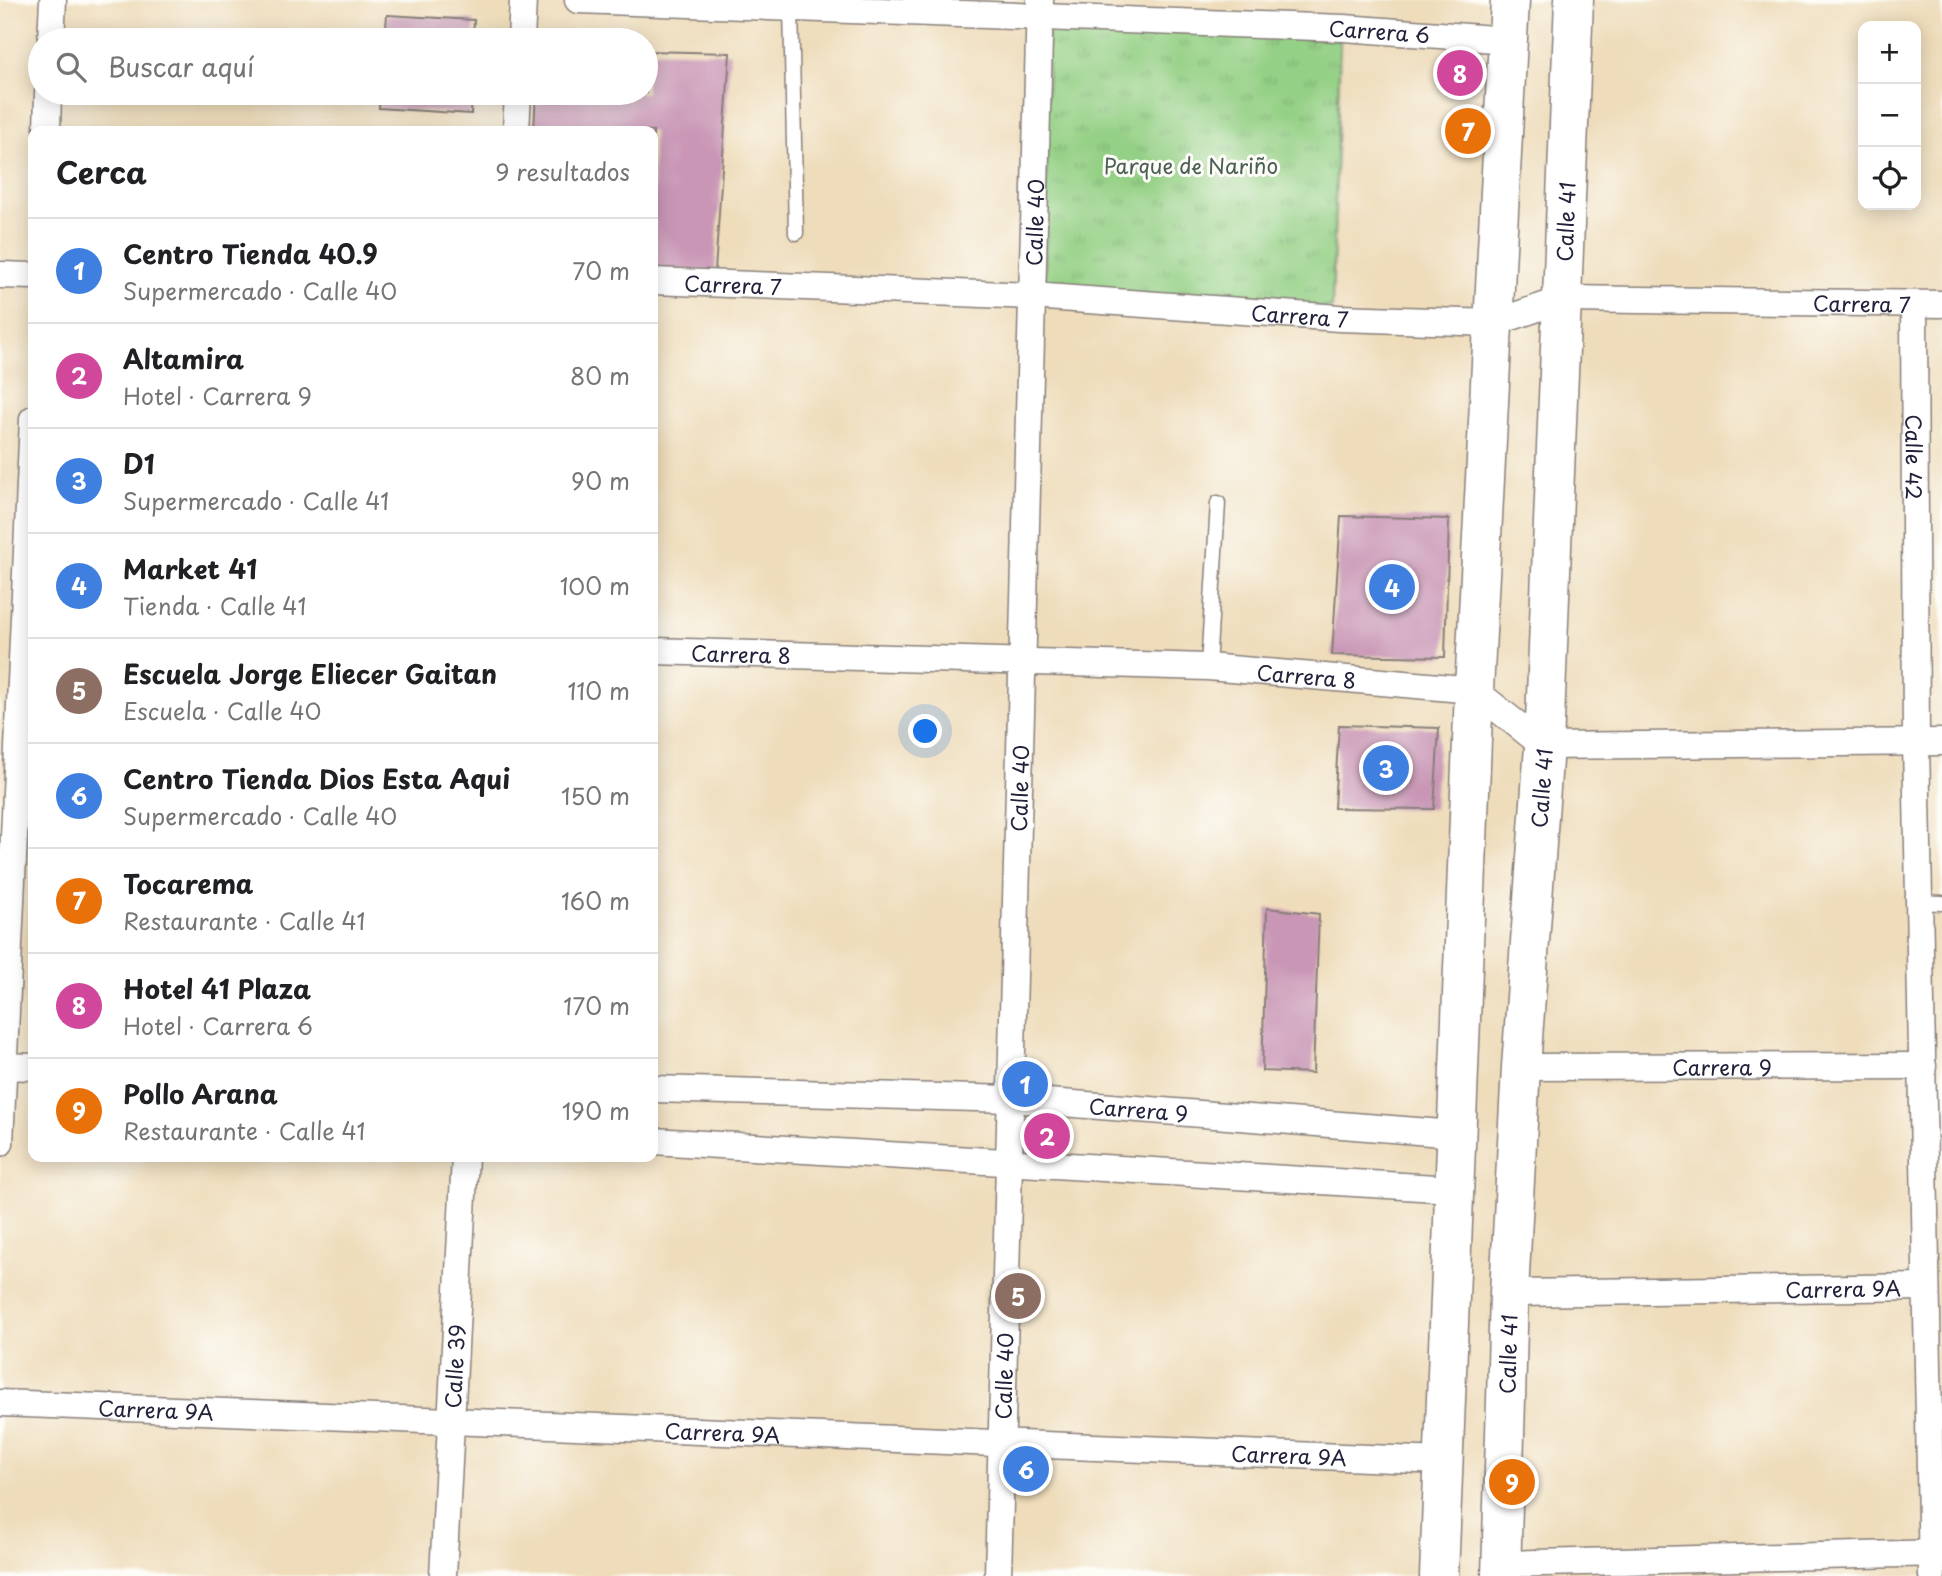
<!DOCTYPE html>
<html lang="es">
<meta charset="utf-8">
<style>
:root{--surface:#fff;--page:#f6f6f6;--text:#202124;--muted:#757577;--line:#e0e0e0;--accent:#b5179e}
body{margin:0;font-family:"Playpen Sans",sans-serif;background:var(--page);color:var(--text)}
.controls{position:absolute;right:21px;top:21px;display:grid;overflow:hidden;border-radius:14px;box-shadow:0 4px 18px #0003}
.controls button{width:63px;height:63px;display:grid;place-items:center;padding:0;border:0;border-bottom:2px solid var(--line);background:var(--surface);color:var(--text);font:35px sans-serif}
.you{position:absolute;left:926px;top:732px;width:24px;height:24px;margin:-18px;border:5px solid #fff;border-radius:50%;background:#1a73e8;box-shadow:0 0 0 10px #1a73e833}
.badge{display:grid;place-items:center;width:46px;height:46px;border-radius:50%;background:var(--accent);color:#fff;font-size:23px;font-weight:700}
.pin{position:absolute;translate:-50% -50%;border:4px solid #fff;box-shadow:0 2px 7px #0006}
.list{margin:0;padding:0;list-style:none}
h2{display:flex;justify-content:space-between;align-items:center;height:91px;margin:0;padding:0 28px;font-size:30px}
h2 small{font-size:23px;font-weight:400;color:var(--muted)}
.list li{display:grid;grid-template-columns:46px 1fr auto;gap:21px;align-items:center;box-sizing:border-box;height:105px;padding:0 28px;border-top:2px solid var(--line)}
.list b{display:block;font-size:26px;white-space:nowrap}
.list p{margin:0;font-size:23px;white-space:nowrap;color:var(--muted)}
.list em{font-size:23px;font-style:normal;color:var(--muted)}
.icon{flex:none;width:38px;height:38px;fill:none;stroke:currentColor;stroke-width:2;stroke-linecap:round;stroke-linejoin:round}
.map{position:relative;flex:none;width:1942px;height:1576px;overflow:hidden}
.search{position:absolute;background:var(--surface);box-shadow:0 4px 18px #0003;left:28px;top:28px;width:630px;height:77px;display:flex;align-items:center;gap:18px;box-sizing:border-box;padding:0 24px;border-radius:38px;color:var(--muted);font-size:26px}
.panel{position:absolute;background:var(--surface);box-shadow:0 4px 18px #0003;left:28px;top:126px;width:630px;height:1036px;border-radius:14px}
.map>svg:first-child{display:block}
.grass{fill:url(#grass-tufts);stroke:#5b7960;stroke-width:2}
.building{fill:#c996b6}
.lines{fill:none;stroke-linecap:round;stroke-linejoin:round}
.lane-casing{stroke:#887f7a;stroke-width:17}
.street-casing{stroke:#887f7a;stroke-width:29}
.primary-casing{stroke:#887f7a;stroke-width:41}
.lane{stroke:#fff;stroke-width:14}
.street{stroke:#fff;stroke-width:26}
.primary{stroke:#fff;stroke-width:38}
.labels{text-anchor:middle;dominant-baseline:central;stroke-width:6;stroke-linejoin:round;paint-order:stroke}
.street-label{font-size:21px;fill:#22223b;stroke:#fdfcf7}
.park-label{font-size:21px;fill:#4a5f55;stroke:#fdfcf7}
</style>
<div class="map">
<svg width="1942" height="1576" viewBox="0 0 1942 1576">
<defs>
<pattern id="grass-tufts" width="24" height="20" patternUnits="userSpaceOnUse" patternTransform="scale(1.75)"><rect width="24" height="20" fill="#94d085"/><path d="M3 7l-1-3M5 7V3M7 7l1-3M15 17l-1-3M17 17v-4M19 17l1-3" fill="none" stroke="#7fb274"/></pattern>
</defs>
<rect width="100%" height="100%" fill="#fdfcf7"/>
<filter id="ink" filterUnits="userSpaceOnUse"><feTurbulence type="fractalNoise" baseFrequency=".0143" numOctaves="2"/><feDisplacementMap in="SourceGraphic" scale="14" xChannelSelector="R" yChannelSelector="G"/><feConvolveMatrix kernelMatrix="1 2 1 2 8 2 1 2 1" color-interpolation-filters="sRGB"/></filter>
<filter id="wash" filterUnits="userSpaceOnUse"><feTurbulence type="fractalNoise" baseFrequency=".00686" numOctaves="4" result="noise"/><feDisplacementMap in="SourceGraphic" scale="28" xChannelSelector="R" yChannelSelector="G"/><feGaussianBlur stdDeviation="1.57" result="paint"/><feColorMatrix in="noise" values="0 0 0 0 0 0 0 0 0 0 0 0 0 0 0 0 0 1.4 0 .05"/><feComposite in="paint" operator="in"/></filter>
<g filter="url(#wash)">
<rect width="100%" height="100%" fill="#eedcba"/>
<path class="grass" d="M1048 25 1340 40 1332 308 1045 288Z"/>
<g id="blocks">
<path class="building" d="M387 15 474 20 473 40H385Z
M646 51 730 53 715 271 653 270V131H534L536 93H646Z
M380 93H472L471 114 379 108Z
M1341 516 1449 519 1445 657 1332 655Z
M1339 725 1439 728 1434 809 1334 808Z
M1267 908 1319 914 1313 1073 1262 1071Z"/>
</g>
</g>
<g filter="url(#ink)">
<use href="#blocks" fill-opacity="0" stroke="#887f7a" stroke-width="2"/>
<g class="lines">
<defs>
<path id="lane" d="M791 7 796 233
M1208 667 1218 503
M1918 902 1942 903"/>
<g id="street">
<path id="s1" d="M578 0 1344 28 1508 40"/>
<path d="M51 40 53 0"/>
<path d="M521 40 523 0"/>
<path d="M47 131 48 93"/>
<path d="M516 131 518 93"/>
<path d="M0 275 33 276"/>
<path id="s2" d="M653 281 1032 296 1339 318 1494 323 1564 299 1942 304"/>
<path id="s3" d="M1914 305 1916 742 1932 1576"/>
<path id="s4" d="M653 651 1208 667 1474 690 1544 746 1942 742"/>
<path d="M0 1066 33 1067"/>
<path id="s5" d="M1521 1067 1923 1066"/>
<path id="s6" d="M653 1089 1011 1099 1455 1134"/>
<path d="M653 1141 1453 1189"/>
<path d="M0 1143 33 419"/>
<path id="s7" d="M1509 1293 1925 1287"/>
<path id="s8" d="M0 1403 1444 1461"/>
<path d="M1501 1564 1942 1553"/>
<path id="s9" d="M443 1576 465 1157"/>
<path id="s10" d="M998 1576 1040 0"/>
</g>
<g id="primary">
<path d="M1439 1576 1474 690 1510 0"/>
<path id="s11" d="M1501 1576 1509 1293 1521 1067 1544 746 1574 0"/>
</g>
</defs>
<use href="#lane" class="lane-casing"/>
<use href="#street" class="street-casing"/>
<use href="#primary" class="primary-casing"/>
<use href="#lane" class="lane"/>
<use href="#street" class="street"/>
<use href="#primary" class="primary"/>
</g>
</g>
<g class="labels">
<g class="street-label">
<text stroke="none"><textPath href="#s1" startOffset="802">Carrera 6</textPath></text>
<text stroke="none"><textPath href="#s10" startOffset="1354">Calle 40</textPath></text>
<text stroke="none"><textPath href="#s11" startOffset="1356">Calle 41</textPath></text>
<text stroke="none"><textPath href="#s2" startOffset="80">Carrera 7</textPath></text>
<text stroke="none"><textPath href="#s2" startOffset="1214">Carrera 7</textPath></text>
<text stroke="none"><textPath href="#s2" startOffset="648">Carrera 7</textPath></text>
<text stroke="none"><textPath href="#s3" startOffset="152">Calle 42</textPath></text>
<text stroke="none"><textPath href="#s4" startOffset="88">Carrera 8</textPath></text>
<text stroke="none"><textPath href="#s4" startOffset="654">Carrera 8</textPath></text>
<text stroke="none"><textPath href="#s10" startOffset="788">Calle 40</textPath></text>
<text stroke="none"><textPath href="#s11" startOffset="789">Calle 41</textPath></text>
<text stroke="none"><textPath href="#s5" startOffset="201">Carrera 9</textPath></text>
<text stroke="none"><textPath href="#s6" startOffset="486">Carrera 9</textPath></text>
<text stroke="none"><textPath href="#s7" startOffset="334">Carrera 9A</textPath></text>
<text stroke="none"><textPath href="#s11" startOffset="222">Calle 41</textPath></text>
<text stroke="none"><textPath href="#s9" startOffset="210">Calle 39</textPath></text>
<text stroke="none"><textPath href="#s10" startOffset="200">Calle 40</textPath></text>
<text stroke="none"><textPath href="#s8" startOffset="156">Carrera 9A</textPath></text>
<text stroke="none"><textPath href="#s8" startOffset="723">Carrera 9A</textPath></text>
<text stroke="none"><textPath href="#s8" startOffset="1290">Carrera 9A</textPath></text>
</g>
<g class="park-label">
<text x="1191" y="165">Parque de Nariño</text>
</g>
</g>
</svg>
<div class="controls">
<button>+</button>
<button>−</button>
<button><svg class="icon" aria-label="locate" viewBox="0 0 24 24"><circle cx="12" cy="12" r="6"/><path d="M12 2v4M12 18v4M2 12h4M18 12h4"/></svg></button>
</div>
<div class="you"></div>
<div class="pin badge" style="left:1025px;top:1084px;background:#3f7fe0">1</div>
<div class="pin badge" style="left:1047px;top:1136px;background:#d1479c">2</div>
<div class="pin badge" style="left:1386px;top:768px;background:#3f7fe0">3</div>
<div class="pin badge" style="left:1392px;top:587px;background:#3f7fe0">4</div>
<div class="pin badge" style="left:1018px;top:1296px;background:#8d6e63">5</div>
<div class="pin badge" style="left:1026px;top:1469px;background:#3f7fe0">6</div>
<div class="pin badge" style="left:1468px;top:131px;background:#e8710a">7</div>
<div class="pin badge" style="left:1460px;top:73px;background:#d1479c">8</div>
<div class="pin badge" style="left:1512px;top:1482px;background:#e8710a">9</div>
<div class="search"><svg class="icon" aria-label="search" viewBox="0 0 24 24"><circle cx="10" cy="10" r="6"/><path d="M15 15l6 6"/></svg>Buscar aquí</div>
<section class="panel">
<h2>Cerca<small>9 resultados</small></h2>
<ul class="list">
<li><span class="badge" style="background:#3f7fe0">1</span><div><b>Centro Tienda 40.9</b><p>Supermercado · Calle 40</p></div><em>70 m</em></li>
<li><span class="badge" style="background:#d1479c">2</span><div><b>Altamira</b><p>Hotel · Carrera 9</p></div><em>80 m</em></li>
<li><span class="badge" style="background:#3f7fe0">3</span><div><b>D1</b><p>Supermercado · Calle 41</p></div><em>90 m</em></li>
<li><span class="badge" style="background:#3f7fe0">4</span><div><b>Market 41</b><p>Tienda · Calle 41</p></div><em>100 m</em></li>
<li><span class="badge" style="background:#8d6e63">5</span><div><b>Escuela Jorge Eliecer Gaitan</b><p>Escuela · Calle 40</p></div><em>110 m</em></li>
<li><span class="badge" style="background:#3f7fe0">6</span><div><b>Centro Tienda Dios Esta Aqui</b><p>Supermercado · Calle 40</p></div><em>150 m</em></li>
<li><span class="badge" style="background:#e8710a">7</span><div><b>Tocarema</b><p>Restaurante · Calle 41</p></div><em>160 m</em></li>
<li><span class="badge" style="background:#d1479c">8</span><div><b>Hotel 41 Plaza</b><p>Hotel · Carrera 6</p></div><em>170 m</em></li>
<li><span class="badge" style="background:#e8710a">9</span><div><b>Pollo Arana</b><p>Restaurante · Calle 41</p></div><em>190 m</em></li>
</ul>
</section>
</div>
